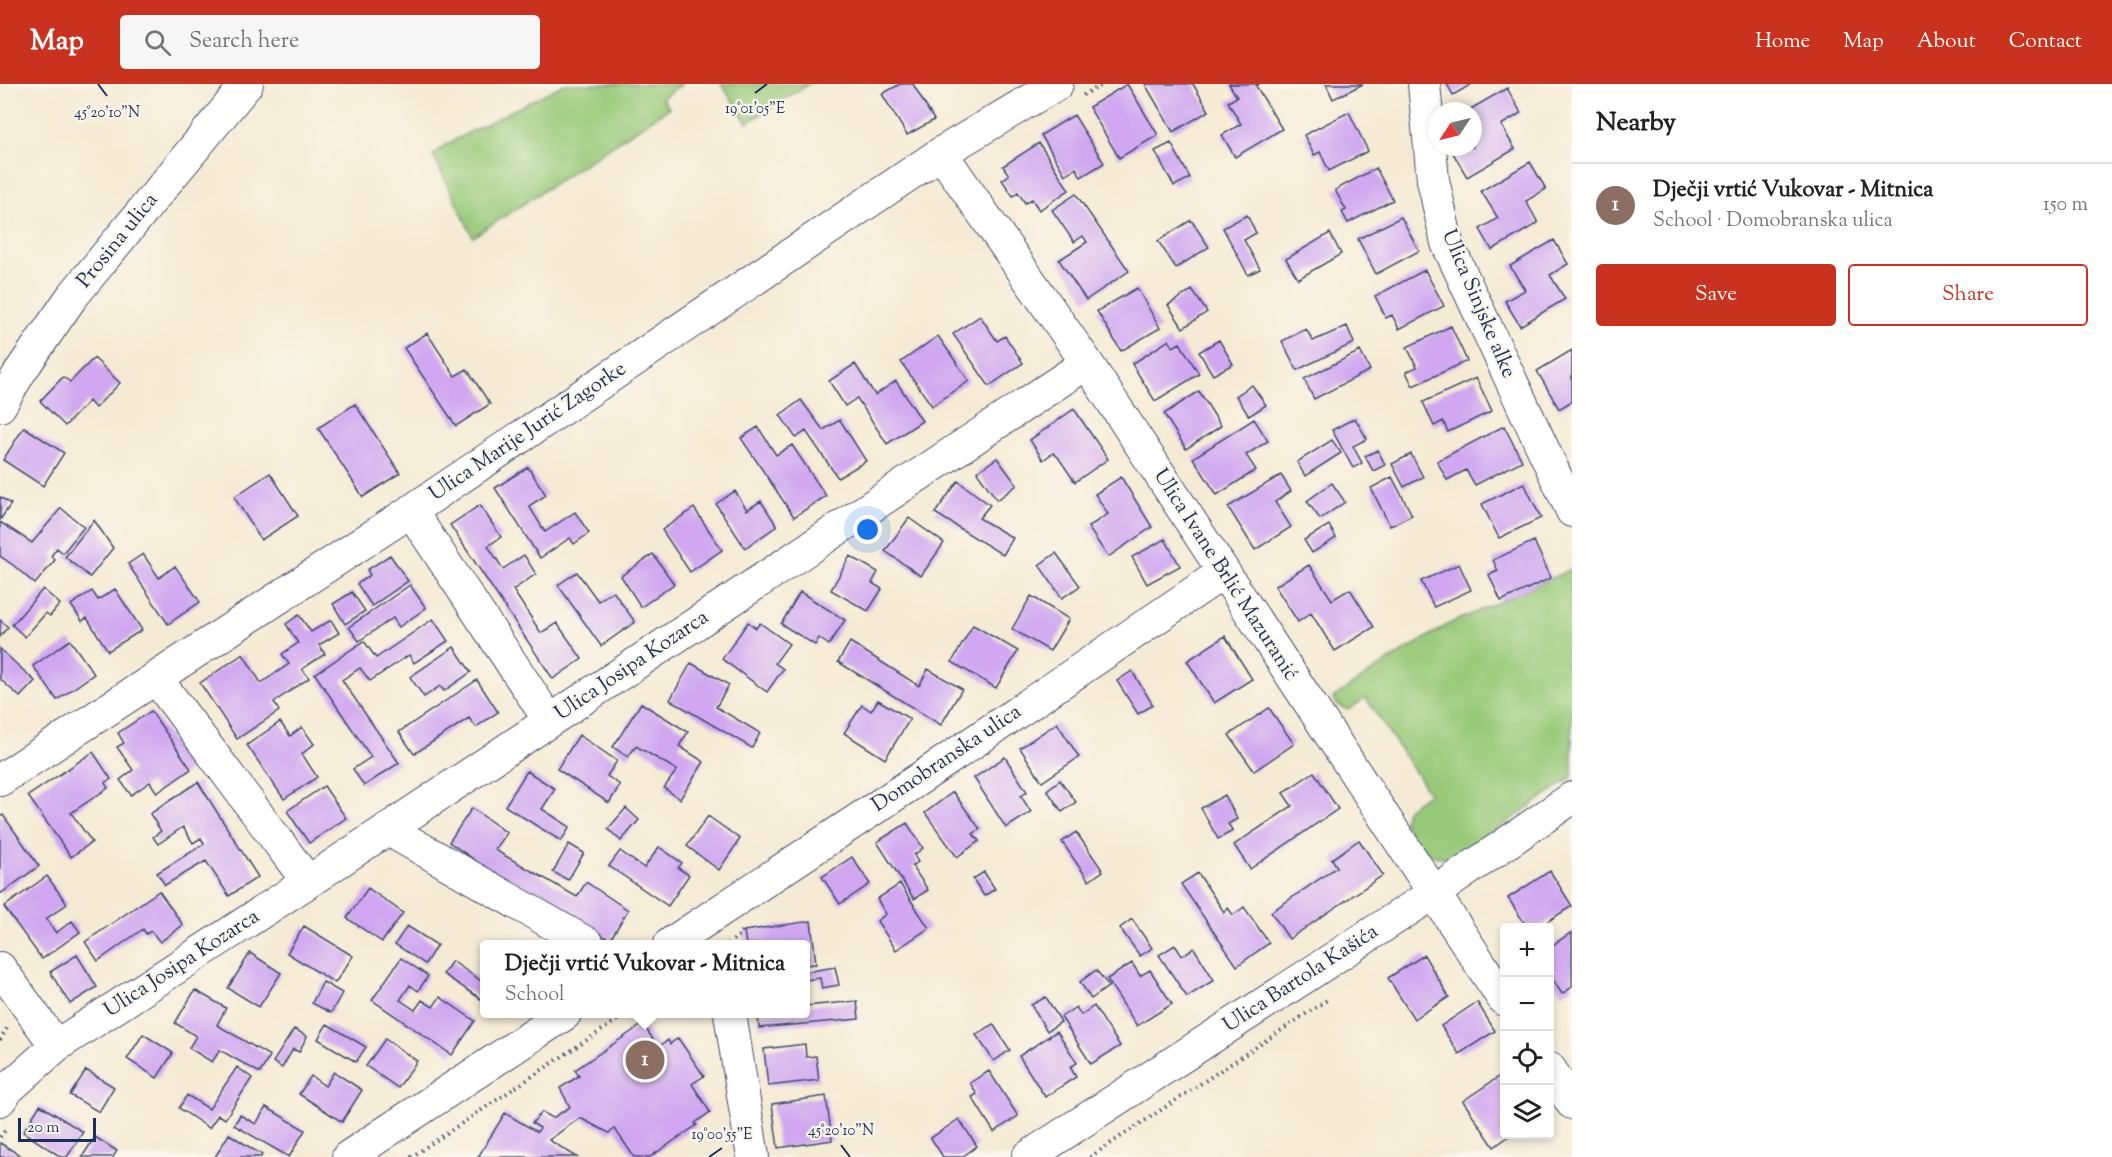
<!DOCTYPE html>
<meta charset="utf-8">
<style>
:root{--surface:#fff;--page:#f6f6f6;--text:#222;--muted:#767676;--line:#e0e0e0;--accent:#c8321e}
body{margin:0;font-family:"Sorts Mill Goudy",serif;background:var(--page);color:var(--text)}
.controls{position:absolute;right:18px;bottom:18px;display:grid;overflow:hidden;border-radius:6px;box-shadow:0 3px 9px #0003}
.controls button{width:54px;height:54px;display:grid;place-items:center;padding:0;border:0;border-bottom:2px solid var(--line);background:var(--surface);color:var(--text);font:30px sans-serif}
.compass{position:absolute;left:1428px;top:18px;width:54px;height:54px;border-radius:50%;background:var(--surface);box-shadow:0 3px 9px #0003;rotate:235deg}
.scale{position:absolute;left:18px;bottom:15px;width:78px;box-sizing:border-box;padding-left:6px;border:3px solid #1b2f5e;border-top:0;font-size:16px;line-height:21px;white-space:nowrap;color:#1b2f5e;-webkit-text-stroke:4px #fbf7ec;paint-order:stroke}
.you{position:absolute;left:868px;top:446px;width:21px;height:21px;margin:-15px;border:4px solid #fff;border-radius:50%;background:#1a73e8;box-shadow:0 0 0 9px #1a73e833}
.badge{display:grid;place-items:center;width:39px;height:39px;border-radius:50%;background:var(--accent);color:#fff;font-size:20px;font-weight:700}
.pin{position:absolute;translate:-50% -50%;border:3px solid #fff;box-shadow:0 2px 6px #0006}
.popup{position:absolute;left:480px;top:856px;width:330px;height:78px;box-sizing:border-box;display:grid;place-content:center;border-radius:6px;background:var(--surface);filter:drop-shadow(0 2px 4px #0005);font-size:20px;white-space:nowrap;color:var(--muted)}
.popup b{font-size:22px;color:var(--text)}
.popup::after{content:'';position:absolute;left:50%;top:100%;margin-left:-12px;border:12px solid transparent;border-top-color:var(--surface)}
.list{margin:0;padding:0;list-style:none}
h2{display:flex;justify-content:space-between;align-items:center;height:78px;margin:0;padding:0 24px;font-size:26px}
h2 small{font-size:20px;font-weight:400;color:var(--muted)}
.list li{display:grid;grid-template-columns:39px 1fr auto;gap:18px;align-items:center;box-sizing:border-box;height:84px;padding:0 24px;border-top:2px solid var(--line)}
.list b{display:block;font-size:22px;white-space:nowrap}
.list p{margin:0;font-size:20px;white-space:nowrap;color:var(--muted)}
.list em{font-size:20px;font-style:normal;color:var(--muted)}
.actions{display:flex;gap:12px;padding:18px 24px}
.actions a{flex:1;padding:14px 0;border:2px solid var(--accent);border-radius:6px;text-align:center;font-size:21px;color:var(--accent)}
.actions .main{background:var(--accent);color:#fff}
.icon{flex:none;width:33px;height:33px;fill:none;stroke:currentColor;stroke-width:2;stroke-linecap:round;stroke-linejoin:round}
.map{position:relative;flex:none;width:1572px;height:1073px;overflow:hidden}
header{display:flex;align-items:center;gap:36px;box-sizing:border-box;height:84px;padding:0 30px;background:var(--accent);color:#fff}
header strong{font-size:28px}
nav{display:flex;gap:33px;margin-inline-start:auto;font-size:21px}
.search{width:420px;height:54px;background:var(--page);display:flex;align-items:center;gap:15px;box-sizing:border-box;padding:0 21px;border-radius:6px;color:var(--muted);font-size:22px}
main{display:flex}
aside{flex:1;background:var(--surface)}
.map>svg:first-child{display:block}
.green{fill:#98c978;stroke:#5a7c6b;stroke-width:1.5}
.building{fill:#d0a7f0}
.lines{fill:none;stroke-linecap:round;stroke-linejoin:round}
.street-casing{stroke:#3c4b70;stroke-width:34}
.path{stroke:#3c4b70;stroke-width:4;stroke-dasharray:1.5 4.5;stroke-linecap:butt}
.street{stroke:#fff;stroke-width:32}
.ticks{fill:none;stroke:#1b2f5e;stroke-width:2}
.labels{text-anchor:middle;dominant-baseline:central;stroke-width:4.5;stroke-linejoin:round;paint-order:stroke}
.street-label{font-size:21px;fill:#1b2f5e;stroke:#fbf7ec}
.ticks-label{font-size:15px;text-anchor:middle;fill:#1b2f5e;stroke:#fbf7ec;stroke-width:4.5;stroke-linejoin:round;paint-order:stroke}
</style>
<header>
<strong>Map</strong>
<div class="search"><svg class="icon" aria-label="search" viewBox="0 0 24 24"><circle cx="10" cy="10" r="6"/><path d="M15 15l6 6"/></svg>Search here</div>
<nav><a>Home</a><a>Map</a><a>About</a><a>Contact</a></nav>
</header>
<main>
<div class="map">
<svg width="1572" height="1073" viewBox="0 0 1572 1073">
<rect width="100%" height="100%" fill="#fbf7ec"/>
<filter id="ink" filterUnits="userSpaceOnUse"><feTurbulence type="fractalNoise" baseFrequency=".0167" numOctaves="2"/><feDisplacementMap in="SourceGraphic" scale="12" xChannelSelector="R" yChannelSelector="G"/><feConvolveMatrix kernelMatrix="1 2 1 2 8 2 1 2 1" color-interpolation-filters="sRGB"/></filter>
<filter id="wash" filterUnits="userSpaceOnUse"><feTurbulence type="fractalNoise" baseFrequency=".008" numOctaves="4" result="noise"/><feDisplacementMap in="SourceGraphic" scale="24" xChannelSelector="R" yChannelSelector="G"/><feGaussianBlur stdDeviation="1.35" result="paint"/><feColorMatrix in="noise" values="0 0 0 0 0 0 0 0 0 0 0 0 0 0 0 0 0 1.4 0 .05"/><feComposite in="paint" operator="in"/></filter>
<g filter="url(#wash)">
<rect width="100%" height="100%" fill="#f5ead3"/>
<path class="green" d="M564 0H682L662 14 669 24 473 153 433 71 447 60Z
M721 0H809L747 39Z
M1572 485V693L1460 771C1425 779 1420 764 1403 738L1406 726 1429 709 1366 614 1348 626 1338 621 1333 614 1390 576 1449 540Z"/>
<g id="blocks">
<path class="building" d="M900 0H913L934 36 907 51 882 10Z
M1127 0 1158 51 1119 74 1089 23Z
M1145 0H1193L1209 27 1173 48Z
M1229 0H1259L1256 2 1282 45 1235 73 1222 51 1241 40 1228 18 1237 13Z
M1326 0H1363L1333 15Z
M1447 0H1472L1453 11Z
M1507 4 1521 29 1501 41 1515 65 1467 93 1453 69 1464 63H1473V27H1467Z
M1349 28 1368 67 1329 87 1320 68 1314 71 1304 51Z
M1074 31 1104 79 1081 93 1076 84 1065 91 1041 51Z
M1039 59 1069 106 1039 126 1032 115 1025 119 1018 108 1013 112 1002 96 1009 91 1003 82Z
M1171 59 1190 94 1174 102 1155 67Z
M1530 78 1546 105 1526 117 1538 139 1492 166 1480 145 1498 134 1481 107Z
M1376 84 1393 116 1348 139 1342 128 1346 126 1335 106Z
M1076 110 1129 187 1086 216 1059 176 1087 158 1083 152 1074 158 1052 126Z
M1247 131 1256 149 1244 156 1260 185 1248 191 1223 144Z
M1401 133 1419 167 1376 190 1358 155Z
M1191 136 1209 163 1176 184 1158 157Z
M1330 149 1341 170 1298 195 1286 175Z
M1554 156 1568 180 1550 191 1565 215 1520 242 1505 217 1525 206 1510 182Z
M1425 186 1444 222 1399 245 1392 231 1386 234 1375 212Z
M1137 204 1160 244 1121 267 1097 227Z
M1192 206 1207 228 1183 244 1168 221Z
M980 232 997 257 1005 252 1023 279 989 302 953 250Z
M1347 242 1354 259 1297 286 1282 257 1306 245 1313 257Z
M1451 242 1467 277 1413 302 1406 288 1417 283 1407 263Z
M427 249 455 292 467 285 490 320 456 342 404 264Z
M938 252 969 297 932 322 901 278Z
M1169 256 1173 263 1180 259 1199 290 1155 317 1132 280Z
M1219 256 1233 280 1213 291 1199 268Z
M1572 266V317L1559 325 1537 287Z
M1360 267 1370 286 1314 315 1304 295Z
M94 274 120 299 95 324 89 317 65 342 40 317 63 293 70 298Z
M855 280 875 311 896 297 922 337 887 360 857 314 845 322 829 297Z
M1476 294 1492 327 1448 348 1443 337 1434 342 1423 318Z
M1252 301 1266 321 1249 332 1236 312Z
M1199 307 1221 342 1186 365 1164 330Z
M801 316 823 346 840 336 866 377 838 394 806 347 796 354 780 331Z
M355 320 400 389 363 413 318 344Z
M1074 325 1108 375 1075 398 1058 373 1053 369 1043 376 1030 356Z
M1355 334 1367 355 1353 362 1362 379 1353 384 1332 346Z
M1254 335 1268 357 1246 371 1256 386 1217 411 1193 374Z
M1504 342 1522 377 1475 401 1466 386 1447 396 1437 377Z
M24 343 64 369 43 402 3 376Z
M758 343 776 371 792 361 826 412 794 433 741 354Z
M1332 356 1341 369 1305 392 1297 378Z
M1378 366 1385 381 1373 387 1365 372Z
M1411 370 1423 393 1404 403 1392 380Z
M997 374 1017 401 997 416 977 388Z
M528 383 546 411 529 422 545 448 575 428 589 449 574 460 570 454 540 474 495 404Z
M270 389 298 432 261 456 234 413Z
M1281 391 1291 407 1275 418 1291 443 1255 466 1228 423Z
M1121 393 1152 443 1108 473 1088 443 1108 430 1095 410Z
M1392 393 1412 431 1390 442 1371 404Z
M958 397 990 421 979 434 1013 454 1003 471 935 429Z
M1332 399 1345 418 1320 435 1307 417Z
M1524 399 1541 434 1499 454 1482 420Z
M735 407 747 426 761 417 777 442 745 464 716 420Z
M0 413 11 420 0 436Z
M480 421 501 453 488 462 503 485 524 471 536 490 513 506 541 549 557 539 582 575 553 595 450 441Z
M61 424 84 443 63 469 57 464 51 472 55 476 35 500 13 481 0 472V438L32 459Z
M694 424 722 466 690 488 662 446Z
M909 434 944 459 921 492 885 467Z
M94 436 113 464 90 493 65 473Z
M1329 441 1336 454 1312 469 1304 456Z
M1165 455 1180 482 1147 500 1132 473Z
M1534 457 1551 494 1501 517 1489 491 1498 487 1493 476Z
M1056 469 1080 502 1062 514 1039 481Z
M143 470 159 494 175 482 200 518 168 540 128 480Z
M653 470 674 500 641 523 621 492Z
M390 471 408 497 372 522 357 500 370 491 367 486Z
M850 472 878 488 872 499 882 505 868 527 831 506Z
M1459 480 1471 506 1434 523 1421 497Z
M1309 481 1332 516 1350 505 1374 543 1335 567 1311 529 1298 538 1275 502Z
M577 488 598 517 613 507 635 538 601 562 558 501Z
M410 501 426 524 399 543 393 534 359 557 349 543Z
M43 505 60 520 50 532 46 529 25 553 12 541Z
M115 505 142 546 108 567 87 534 82 537 71 521 92 507 98 516Z
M352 508 365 527 345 540 333 520Z
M800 508 845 536 829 561 819 554 815 561 781 540Z
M1031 512 1069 535 1050 567 1012 545Z
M299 531 311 548 331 536 339 549 319 561 325 570 302 585 309 594 274 618 279 627 237 655 200 599 243 570 261 599 289 580 282 570 298 559 286 540Z
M433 535 448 557 414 579 409 571 370 597 360 584 342 596 399 679 364 702 353 685 371 673 315 590 364 557 376 574Z
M0 536 8 543 0 552Z
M748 538 756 544 760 539 789 560 775 579 783 585 767 608 722 575Z
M973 541 1018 567 996 604 952 578Z
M1225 552 1252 595 1214 619 1187 577Z
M70 556 94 590 57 616 33 582Z
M850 558 919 602 928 585 962 605 941 641 838 578Z
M454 563 471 588 444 607 440 602 424 613 410 593Z
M0 565 35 597 20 613 0 595Z
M691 579 729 601 716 623 760 649 752 664 670 616Z
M1132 587 1153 621 1138 630 1117 597Z
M477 596 498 628 476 643 469 634 414 670 399 648Z
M878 616 910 635 885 675 844 649 862 621 871 627Z
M641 619 688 648 679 662 704 678 680 715 664 704 677 686 636 662 628 673 613 663Z
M1269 624 1294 660 1254 687 1229 651Z
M151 627 191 685 157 709 150 698 131 711 120 696 133 686 117 663 124 659 118 649Z
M280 638 290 652 302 643 314 660 302 670 317 693 284 715 247 661Z
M1057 639 1079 673 1042 698 1020 664Z
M579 651 617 677 607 692 620 701 609 719 557 685Z
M93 668 111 695 105 699 108 704 71 729 92 758 71 773 28 712Z
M1005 673 1027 708 1021 712 1031 728 1006 744 974 694Z
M527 687 555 705 542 725 570 743 561 757 505 722Z
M1314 688 1338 725 1250 785 1234 761 1292 722 1283 709Z
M1060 696 1076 718 1062 728 1047 706Z
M198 698 258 793 229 812 206 777 165 801 157 789 204 760 201 754 193 759 183 743 158 760 153 753 161 747 150 730Z
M324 702 346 734 309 759 287 727Z
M953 708 980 745 973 750 979 757 957 773 925 729Z
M1225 711 1237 735 1228 740 1233 747 1218 755 1201 724Z
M472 724 507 749 495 766 577 813 586 798 628 826 610 856 582 839 502 795 449 758Z
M626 724 639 736 621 757 608 745Z
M3 731 39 782 0 810V733Z
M708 732 740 755 719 786 687 762Z
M907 739 923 764 914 771 918 778 912 782 928 806 914 815 877 758Z
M1076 748 1103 787 1089 797 1062 758Z
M1359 756 1383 791 1289 855 1271 828 1337 783 1332 775Z
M569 760 584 769 568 796 553 788Z
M659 763 682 779 678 784 689 791 668 822 609 782 620 767 644 784Z
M852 773 870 800 840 820 822 793Z
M1550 787 1572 822 1539 843H1527L1508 814Z
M984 788 995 805 984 812 973 795Z
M1198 789 1224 828 1228 824 1233 831 1244 823 1269 859 1237 882 1181 800Z
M47 792 67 820 46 835 56 849 72 837 80 848 42 875 4 823Z
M900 800 929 844 896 866 877 837 886 830 877 815Z
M368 804 403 829 382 858 347 834Z
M159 807 183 841 160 858 151 847 146 850 143 845 98 877 85 858Z
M1132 835 1152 864 1140 872 1120 844Z
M811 837 816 880 806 881V860H746L744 847Z
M304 842 353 872 335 899 287 869Z
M407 842 437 861 425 880 395 860Z
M1572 848V903L1562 910 1550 891V863Z
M1175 861 1182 872 1194 864 1214 896 1187 913 1159 871Z
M250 869 281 889 259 923 228 904Z
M77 871 97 903 70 920 50 888Z
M1424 871 1449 913 1414 935 1388 894Z
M401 874 428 892 418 907 410 901 400 916 415 926 422 916 433 923 440 913 475 937 452 971 372 916Z
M452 877 484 899V917L443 890Z
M1132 879 1140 892 1150 886 1172 920 1137 942 1107 895Z
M835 883 839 901 822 904 820 894 806 896V888Z
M1096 886 1109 902 1091 915 1080 898Z
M323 898 342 909 331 929 312 919Z
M195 906 226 924 217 941 270 972 260 989 220 966 212 978 189 964 196 952 175 939Z
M1046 913 1061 938 1047 947 1031 921Z
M857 917 859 935 759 944 758 930H806V922Z
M1477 918 1495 947 1459 970 1441 942Z
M1094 922 1120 962 1091 980 1061 933 1076 923 1081 931Z
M327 940 366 963 356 978 318 955Z
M643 940 658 963 668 956 670 960 678 954 704 992 692 1000 710 1028 695 1039 697 1041 650 1073H634L615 1045 609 1049 580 1034 549 1056 577 1073H478L505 1029 537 1048 540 1044 532 1039 542 1028 553 1034 570 1023 560 1004 579 992 575 986Z
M993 940 1010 966 994 977 976 951Z
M294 945 307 952 299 968 293 965 282 984 273 978Z
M1057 947 1077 979 1070 983 1076 993 1045 1013 1019 972Z
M143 950 173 969 157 994 127 975Z
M385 955 417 977 398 1004 366 982Z
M805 960 806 973 816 972 819 996 768 1002 764 965Z
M237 983 252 994 225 1035 218 1031 209 1044 179 1024 187 1011 209 1025Z
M86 986 114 1003 99 1028 70 1011Z
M989 987 1018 1032 994 1048 972 1013 977 1010 970 999Z
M334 988 362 1006 342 1038 299 1010 311 992 325 1002Z
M1503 990 1504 1050H1512L1494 1063 1463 1017Z
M826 1012 832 1056 778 1064 772 1020Z
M40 1021 83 1048 67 1073H61L23 1048Z
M266 1023 305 1046 289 1073 234 1041 240 1031 256 1040Z
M959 1035 977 1062 962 1073H943L931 1054Z
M229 1050 262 1071 261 1073H215Z
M95 1053 117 1067 113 1073H82Z
M0 1059 23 1073H0Z"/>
</g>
</g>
<g filter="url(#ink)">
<use href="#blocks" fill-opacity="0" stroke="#3c4b70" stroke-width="1.5"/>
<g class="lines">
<defs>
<path id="street" d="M1424 0 1433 96 1447 159 1572 427
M941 69 1087 279 1504 916
M0 322 20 288 71 214 247 0
M411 427 549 636
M156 594 308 798
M0 696 411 427 941 69 1057 0
M387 745 588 860
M670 860 922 693 1224 488
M0 884 56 962
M730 930 753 1073
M1550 985 1572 1019
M0 1016 8 1005 56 962 308 798 1087 279
M348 1073 565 930
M1028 1073 1434 809 1572 714"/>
</defs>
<use href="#street" class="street-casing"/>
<path class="path" d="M1083 11 1104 0
M728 860 740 851 742 846
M0 956 9 941
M0 1053 7 1044
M411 1073 626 930
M1090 1073 1327 916"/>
<use href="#street" class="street"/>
</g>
</g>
<path class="ticks" d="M98 0 107 12M755 9 767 0M841 1061 850 1073M709 1073 722 1064"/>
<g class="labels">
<g class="street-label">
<text transform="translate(118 157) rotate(-51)">Prosina ulica</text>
<text transform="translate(1478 220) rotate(67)">Ulica Sinjske alke</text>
<text transform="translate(528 348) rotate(-34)">Ulica Marije Jurić Zagorke</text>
<text transform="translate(1225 491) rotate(57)">Ulica Ivane Brlić Mazuranić</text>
<text transform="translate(632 582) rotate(-34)">Ulica Josipa Kozarca</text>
<text transform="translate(947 675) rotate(-34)">Domobranska ulica</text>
<text transform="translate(182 880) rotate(-33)">Ulica Josipa Kozarca</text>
<text transform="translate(1301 895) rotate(-33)">Ulica Bartola Kašića</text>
</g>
</g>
<g class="ticks-label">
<text x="755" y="29">19°01'05"E</text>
<text x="107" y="33">45°20'10"N</text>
<text x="841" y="1051">45°20'10"N</text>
<text x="722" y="1055">19°00'55"E</text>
</g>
</svg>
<div class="controls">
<button>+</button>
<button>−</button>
<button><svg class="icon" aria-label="locate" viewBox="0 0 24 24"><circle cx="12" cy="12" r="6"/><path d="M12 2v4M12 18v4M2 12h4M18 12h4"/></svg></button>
<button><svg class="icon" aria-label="layers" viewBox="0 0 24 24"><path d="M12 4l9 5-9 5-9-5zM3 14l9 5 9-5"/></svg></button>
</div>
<svg class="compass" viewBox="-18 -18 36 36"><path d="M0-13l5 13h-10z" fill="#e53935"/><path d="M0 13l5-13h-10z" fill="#767676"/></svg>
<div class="scale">20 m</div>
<div class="you"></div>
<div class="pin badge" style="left:645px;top:976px;background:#8d6e63">1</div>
<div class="popup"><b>Dječji vrtić Vukovar - Mitnica</b>School</div>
</div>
<aside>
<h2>Nearby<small></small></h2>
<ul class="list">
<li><span class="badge" style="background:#8d6e63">1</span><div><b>Dječji vrtić Vukovar - Mitnica</b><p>School · Domobranska ulica</p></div><em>150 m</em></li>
</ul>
<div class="actions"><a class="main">Save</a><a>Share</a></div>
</aside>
</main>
